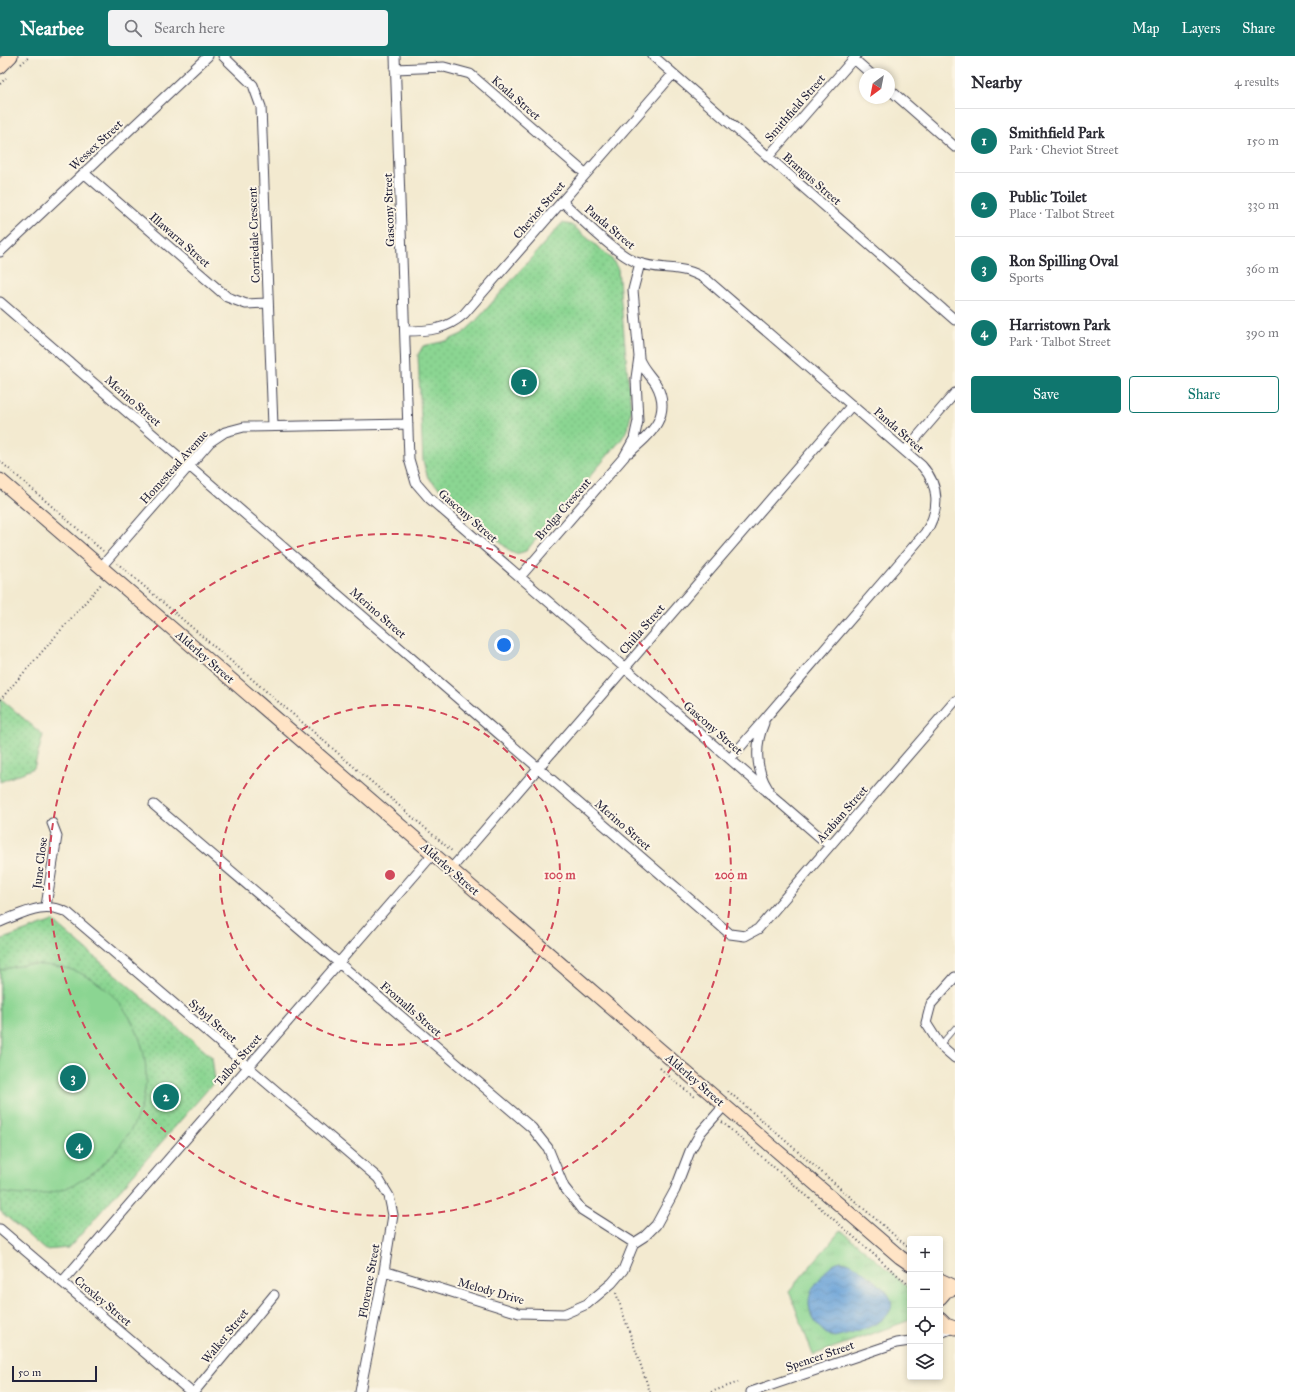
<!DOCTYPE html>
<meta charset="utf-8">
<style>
:root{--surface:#fff;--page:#f2f2f3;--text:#2b2b33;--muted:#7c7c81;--line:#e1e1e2;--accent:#0f766e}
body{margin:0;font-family:"IM FELL Great Primer",serif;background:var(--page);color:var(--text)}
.controls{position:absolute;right:12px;bottom:12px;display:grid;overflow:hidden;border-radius:4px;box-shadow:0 2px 6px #0003}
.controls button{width:36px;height:36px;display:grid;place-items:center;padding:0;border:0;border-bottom:1px solid var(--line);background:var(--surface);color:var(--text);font:20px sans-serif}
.compass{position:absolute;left:859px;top:12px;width:36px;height:36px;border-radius:50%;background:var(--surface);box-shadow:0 2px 6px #0003;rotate:212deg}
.scale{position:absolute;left:12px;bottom:10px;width:85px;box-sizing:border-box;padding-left:4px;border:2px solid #22223b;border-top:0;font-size:11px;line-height:14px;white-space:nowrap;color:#22223b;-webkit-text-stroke:3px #fcf5e5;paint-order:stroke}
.you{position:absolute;left:504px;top:589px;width:14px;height:14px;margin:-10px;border:3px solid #fff;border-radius:50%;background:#1a73e8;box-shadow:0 0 0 6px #1a73e833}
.badge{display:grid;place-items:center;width:26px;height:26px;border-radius:50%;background:var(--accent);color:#fff;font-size:13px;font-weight:700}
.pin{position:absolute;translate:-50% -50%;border:2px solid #fff;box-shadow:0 1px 4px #0006}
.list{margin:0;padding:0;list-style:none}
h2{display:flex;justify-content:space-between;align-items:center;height:52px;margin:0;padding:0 16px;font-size:17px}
h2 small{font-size:13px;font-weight:400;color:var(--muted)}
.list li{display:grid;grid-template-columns:26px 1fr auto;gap:12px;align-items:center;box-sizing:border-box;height:64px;padding:0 16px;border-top:1px solid var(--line)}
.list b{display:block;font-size:15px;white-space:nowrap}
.list p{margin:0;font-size:13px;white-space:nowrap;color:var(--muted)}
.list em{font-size:13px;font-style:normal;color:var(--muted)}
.actions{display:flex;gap:8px;padding:12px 16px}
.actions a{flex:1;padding:9px 0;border:1px solid var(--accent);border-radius:4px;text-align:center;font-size:14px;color:var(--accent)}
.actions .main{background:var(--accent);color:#fff}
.icon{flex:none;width:22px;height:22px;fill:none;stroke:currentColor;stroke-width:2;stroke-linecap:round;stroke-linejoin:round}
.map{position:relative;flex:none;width:955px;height:1336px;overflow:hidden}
header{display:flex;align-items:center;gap:24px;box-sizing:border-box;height:56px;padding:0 20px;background:var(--accent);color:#fff}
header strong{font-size:19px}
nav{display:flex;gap:22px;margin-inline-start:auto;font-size:14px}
.search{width:280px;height:36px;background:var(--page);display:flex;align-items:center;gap:10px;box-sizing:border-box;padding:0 14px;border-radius:4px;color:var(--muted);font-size:15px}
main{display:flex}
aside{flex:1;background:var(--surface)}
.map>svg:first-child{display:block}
.grass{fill:url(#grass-tufts);stroke:#567c66}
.park{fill:url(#park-dots);stroke:#567c66}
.garden{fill:#8bd592;stroke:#567c66}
.water{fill:url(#water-waves);stroke:#46628a}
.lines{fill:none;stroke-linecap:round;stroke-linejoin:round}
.lane-casing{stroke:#414051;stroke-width:6}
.street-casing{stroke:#414051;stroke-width:11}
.secondary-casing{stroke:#414051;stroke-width:15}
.path{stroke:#414051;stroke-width:2;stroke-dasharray:1 3;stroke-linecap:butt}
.lane{stroke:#fff;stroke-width:4.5}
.street{stroke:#fff;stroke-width:9}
.secondary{stroke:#ffe4c6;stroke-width:13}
.ring{fill:none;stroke:#d1495b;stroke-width:2;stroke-dasharray:7 5}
.labels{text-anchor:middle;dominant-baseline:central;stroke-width:4;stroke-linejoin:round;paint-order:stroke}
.street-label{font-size:12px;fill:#22223b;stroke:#fcf5e5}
.centre{fill:#d1495b;stroke:#fcf5e5;stroke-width:2}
.ring-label{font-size:12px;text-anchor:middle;font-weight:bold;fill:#d1495b;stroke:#fcf5e5;stroke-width:4;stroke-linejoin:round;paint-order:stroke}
</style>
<header>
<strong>Nearbee</strong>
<div class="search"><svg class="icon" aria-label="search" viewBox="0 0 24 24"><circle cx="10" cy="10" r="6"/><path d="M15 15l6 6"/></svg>Search here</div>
<nav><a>Map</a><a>Layers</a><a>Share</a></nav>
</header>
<main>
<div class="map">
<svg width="955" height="1336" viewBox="0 0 955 1336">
<defs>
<pattern id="grass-tufts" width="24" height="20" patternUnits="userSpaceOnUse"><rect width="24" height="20" fill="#8bd592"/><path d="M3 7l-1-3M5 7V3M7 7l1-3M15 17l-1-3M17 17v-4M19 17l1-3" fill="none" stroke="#78b77f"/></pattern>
<pattern id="park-dots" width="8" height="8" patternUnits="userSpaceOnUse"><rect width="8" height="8" fill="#8bd592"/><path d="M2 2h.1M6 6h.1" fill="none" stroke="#78b77f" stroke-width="1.8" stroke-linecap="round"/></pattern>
<pattern id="water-waves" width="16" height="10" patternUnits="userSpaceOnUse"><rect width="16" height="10" fill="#69a2d8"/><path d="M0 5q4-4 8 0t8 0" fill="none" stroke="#5684b0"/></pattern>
</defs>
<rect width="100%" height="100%" fill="#fcf5e5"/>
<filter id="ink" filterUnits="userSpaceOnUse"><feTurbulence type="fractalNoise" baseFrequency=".025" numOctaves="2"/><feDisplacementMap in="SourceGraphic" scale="8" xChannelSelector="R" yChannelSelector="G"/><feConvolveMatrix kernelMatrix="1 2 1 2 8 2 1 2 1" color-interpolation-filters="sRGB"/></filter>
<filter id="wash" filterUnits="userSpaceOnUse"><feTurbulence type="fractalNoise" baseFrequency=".012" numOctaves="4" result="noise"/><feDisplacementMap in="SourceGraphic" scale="16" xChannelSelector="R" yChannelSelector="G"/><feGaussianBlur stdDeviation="0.9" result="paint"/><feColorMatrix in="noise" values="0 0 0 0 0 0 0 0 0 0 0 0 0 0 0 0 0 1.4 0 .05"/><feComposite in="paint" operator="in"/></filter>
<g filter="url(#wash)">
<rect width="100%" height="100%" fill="#f3ead0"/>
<path class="grass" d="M841 1174 909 1232 910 1264 813 1299 789 1235Z"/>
<path class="park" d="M562 167 572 169 611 202 618 213 631 354C630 366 628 374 621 384L526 495 516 498 511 496 428 422 423 405 418 299 423 290 446 285 462 278 475 266Z
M0 642 43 679 34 712 0 726Z
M53 865 212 1001 215 1025 69 1192 45 1194 0 1155V884Z"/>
<path class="garden" d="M27 908C41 909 55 909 69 913 119 928 152 982 145 1033 142 1054 134 1071 121 1088 90 1128 51 1147 0 1136V914Z"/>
<path class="water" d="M841 1205C853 1206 861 1214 870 1221 876 1227 884 1231 888 1238 906 1265 851 1278 834 1282 819 1276 805 1256 810 1239 812 1232 817 1226 822 1220 827 1213 831 1207 841 1205Z"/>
</g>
<g filter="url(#ink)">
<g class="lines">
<defs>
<path id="lane" d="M940 989 955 972"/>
<path id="street" d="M223 0 253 29 261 51 273 370
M395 0 409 403 416 427 429 442 830 790
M653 0 955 264
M854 3 871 18
M395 13 444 11 470 18 586 118
M889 33 955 91
M768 101 856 0
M84 117 227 241 246 248 268 247
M562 145C580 162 615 197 636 206 662 216 682 207 707 224L922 410C940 430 940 455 925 477L730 703
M0 196 208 0
M0 246 730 878 745 880 758 873 955 645
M405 275C429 275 446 274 464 258L673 18
M905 395 955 337
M630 396C651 378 673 359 656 328 650 319 643 313 639 303
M101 511 210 386 225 376 244 371 408 368
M520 521 624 401 634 383 638 365 636 322 639 301 633 234 640 207
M764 667C755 688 755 713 768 733
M154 749 532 1072 548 1092 564 1131 582 1154 634 1187
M451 813 852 349
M46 850 57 780 52 767
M0 866C24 857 44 844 68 857L378 1122 389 1140 393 1159 384 1215 360 1336
M955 921 931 948 926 967 940 989 955 1002
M0 1173 191 1336
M384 1215 519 1257 564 1258 587 1248 612 1227 623 1214 634 1187 645 1180 656 1169 675 1134 690 1095 701 1076 724 1050
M62 1226 433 798
M940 1277 953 1272
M194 1336 274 1239
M751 1336 896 1287 910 1285"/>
<path id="secondary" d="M0 11 11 0
M0 424 900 1201 910 1208
M940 1224 955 1231
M940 1242 946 1235 955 1232
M940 1263 946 1269 955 1272"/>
</defs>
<use href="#lane" class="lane-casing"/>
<use href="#street" class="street-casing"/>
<use href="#secondary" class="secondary-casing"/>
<path class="path" d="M21 8 30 0
M0 28 6 22
M0 405 103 495
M117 507 453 796
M0 644 102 527
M660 1012 679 1029 695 1041
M728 1035 909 1192
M722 1066 910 1230
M616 1237 650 1336
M711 1336 739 1326"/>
<use href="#lane" class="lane"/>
<use href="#street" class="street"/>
<use href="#secondary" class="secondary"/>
</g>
</g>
<g class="ring">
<circle cx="390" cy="819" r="170"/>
<circle cx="390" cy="819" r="341"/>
</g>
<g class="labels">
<g class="street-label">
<text transform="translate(516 42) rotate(41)">Koala Street</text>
<text transform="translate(795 52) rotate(-49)">Smithfield Street</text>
<text transform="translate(96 89) rotate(-43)">Wessex Street</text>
<text transform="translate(812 123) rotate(41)">Brangus Street</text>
<text transform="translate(389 154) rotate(-92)">Gascony Street</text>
<text transform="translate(539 154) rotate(-49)">Cheviot Street</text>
<text transform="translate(610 171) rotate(40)">Panda Street</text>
<text transform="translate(254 179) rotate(-92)">Corriedale Crescent</text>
<text transform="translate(180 184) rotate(41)">Illawarra Street</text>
<text transform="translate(133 345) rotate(41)">Merino Street</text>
<text transform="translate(899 374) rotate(41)">Panda Street</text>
<text transform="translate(174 411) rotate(-48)">Homestead Avenue</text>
<text transform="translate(563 453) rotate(-49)">Brolga Crescent</text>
<text transform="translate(468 460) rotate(41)">Gascony Street</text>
<text transform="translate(378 557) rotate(41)">Merino Street</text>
<text transform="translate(642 573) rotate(-49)">Chilla Street</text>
<text transform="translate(205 601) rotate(41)">Alderley Street</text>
<text transform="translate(713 672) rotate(41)">Gascony Street</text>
<text transform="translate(842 758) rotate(-49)">Arabian Street</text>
<text transform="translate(623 769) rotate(41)">Merino Street</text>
<text transform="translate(40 807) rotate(-83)">June Close</text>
<text transform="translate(450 813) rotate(41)">Alderley Street</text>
<text transform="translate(411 953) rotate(41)">Fromalls Street</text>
<text transform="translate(213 965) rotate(41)">Sybyl Street</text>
<text transform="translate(238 1004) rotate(-49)">Talbot Street</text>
<text transform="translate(695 1024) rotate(41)">Alderley Street</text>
<text transform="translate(369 1225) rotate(-80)">Florence Street</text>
<text transform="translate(491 1235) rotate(16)">Melody Drive</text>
<text transform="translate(103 1245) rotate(40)">Croxley Street</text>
<text transform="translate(225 1280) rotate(-51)">Walker Street</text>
<text transform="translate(820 1300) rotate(-19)">Spencer Street</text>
</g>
</g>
<circle cx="390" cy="819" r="6" class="centre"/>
<g class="ring-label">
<text x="560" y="823">100 m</text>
<text x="731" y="823">200 m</text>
</g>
</svg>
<div class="controls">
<button>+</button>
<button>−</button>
<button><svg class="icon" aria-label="locate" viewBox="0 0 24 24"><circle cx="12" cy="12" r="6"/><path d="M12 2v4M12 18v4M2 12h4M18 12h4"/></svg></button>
<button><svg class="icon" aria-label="layers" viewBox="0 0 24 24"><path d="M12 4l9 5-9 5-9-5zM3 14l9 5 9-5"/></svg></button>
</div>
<svg class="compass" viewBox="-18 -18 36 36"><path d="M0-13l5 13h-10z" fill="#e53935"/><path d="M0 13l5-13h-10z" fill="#7c7c81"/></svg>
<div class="scale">50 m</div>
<div class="you"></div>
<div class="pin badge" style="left:524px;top:326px">1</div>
<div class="pin badge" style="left:166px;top:1041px">2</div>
<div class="pin badge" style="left:73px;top:1022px">3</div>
<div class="pin badge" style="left:79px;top:1090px">4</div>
</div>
<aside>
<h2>Nearby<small>4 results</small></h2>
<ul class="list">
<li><span class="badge">1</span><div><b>Smithfield Park</b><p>Park · Cheviot Street</p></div><em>150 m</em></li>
<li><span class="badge">2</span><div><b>Public Toilet</b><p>Place · Talbot Street</p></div><em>330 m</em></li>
<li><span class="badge">3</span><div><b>Ron Spilling Oval</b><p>Sports</p></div><em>360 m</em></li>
<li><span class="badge">4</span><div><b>Harristown Park</b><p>Park · Talbot Street</p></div><em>390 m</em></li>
</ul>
<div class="actions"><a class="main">Save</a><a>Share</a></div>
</aside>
</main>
